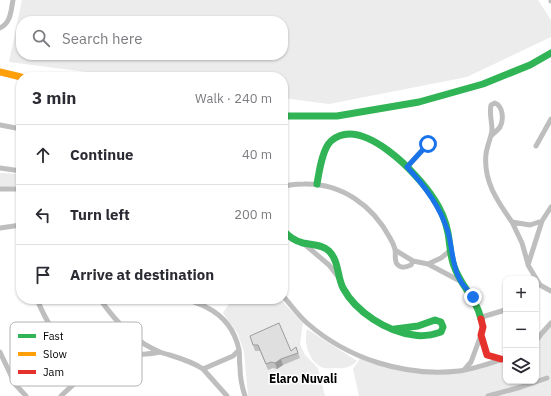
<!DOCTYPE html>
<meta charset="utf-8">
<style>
:root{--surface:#fff;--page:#f7f7f7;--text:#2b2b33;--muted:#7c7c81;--line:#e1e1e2}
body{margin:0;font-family:"IBM Plex Sans",sans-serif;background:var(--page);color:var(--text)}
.controls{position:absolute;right:12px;bottom:12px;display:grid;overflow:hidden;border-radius:8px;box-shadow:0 1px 3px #0004}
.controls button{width:36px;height:36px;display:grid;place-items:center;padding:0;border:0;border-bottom:1px solid var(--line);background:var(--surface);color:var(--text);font:20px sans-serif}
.stop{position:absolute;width:12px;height:12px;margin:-9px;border:3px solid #1a73e8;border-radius:50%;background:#fff}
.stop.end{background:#1a73e8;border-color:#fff;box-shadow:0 1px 4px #0008}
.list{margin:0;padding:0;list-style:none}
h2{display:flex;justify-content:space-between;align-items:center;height:52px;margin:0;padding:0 16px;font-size:17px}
h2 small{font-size:13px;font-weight:400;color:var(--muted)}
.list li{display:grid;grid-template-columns:26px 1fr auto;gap:12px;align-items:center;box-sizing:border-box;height:60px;padding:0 16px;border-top:1px solid var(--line)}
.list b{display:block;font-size:15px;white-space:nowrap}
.list em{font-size:13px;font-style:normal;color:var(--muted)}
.icon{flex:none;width:22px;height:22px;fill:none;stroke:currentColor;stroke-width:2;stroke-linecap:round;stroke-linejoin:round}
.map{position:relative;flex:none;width:551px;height:396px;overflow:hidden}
.search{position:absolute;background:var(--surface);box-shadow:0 1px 3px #0004;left:16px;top:16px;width:272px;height:44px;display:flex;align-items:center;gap:10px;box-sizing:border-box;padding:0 14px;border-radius:16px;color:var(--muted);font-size:15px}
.panel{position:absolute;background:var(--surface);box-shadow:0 1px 3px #0004;left:16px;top:72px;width:272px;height:232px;border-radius:16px}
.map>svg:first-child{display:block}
.green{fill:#ececec;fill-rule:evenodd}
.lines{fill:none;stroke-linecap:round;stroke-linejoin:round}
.street{stroke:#bebebe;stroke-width:5}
.fast{stroke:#30b455;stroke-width:7}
.slow{stroke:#ff9f0a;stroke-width:7}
.jam{stroke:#e5322d;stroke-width:7}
.wall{fill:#c0c0c0}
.shaded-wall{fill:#9c9c9c}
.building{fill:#dfdfdf;stroke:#9c9c9c}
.route{stroke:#1a73e8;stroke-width:5}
.labels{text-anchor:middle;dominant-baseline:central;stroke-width:3;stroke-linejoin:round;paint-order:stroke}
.neighbourhood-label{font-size:12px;font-weight:bold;fill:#000;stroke:#fff}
.key{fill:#fff;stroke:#b2b2b2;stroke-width:1}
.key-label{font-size:11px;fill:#000}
</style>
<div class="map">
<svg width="551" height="396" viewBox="0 0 551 396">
<rect width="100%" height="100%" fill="#fff"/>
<path class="green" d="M22 0H538L551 20V37L467 77 329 104 283 98V77H125L9 62ZM21 21H283V55H21Z
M0 173 21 174V186L0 187Z
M232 299H280L303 323 300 344 305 355 318 368 325 396H248L244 352 238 334 223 313Z
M551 323V396H359L353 369 361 357 416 371H459L506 358V381H536V341Z
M307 329 357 361C352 367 344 369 337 368 333 368 328 369 324 368 309 363 303 342 307 329Z"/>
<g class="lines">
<path class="street" d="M551 0V1
M0 28C11 23 11 10 13 0
M0 125 21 129
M491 136C494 133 498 130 500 127 504 120 503 106 495 103L491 105C489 113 492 121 492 130 491 138 487 146 486 154 483 181 498 202 512 222
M536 146 551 119
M407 167 428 144
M0 168 21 171
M283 187C290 184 297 184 304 184 342 183 373 206 390 238 392 241 394 246 395 249 396 254 394 260 397 264 401 269 406 267 411 265L413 261
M0 189H21
M551 207 542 221 528 265 540 285 551 291
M0 228 21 225
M303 243 329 265 339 278
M395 250 413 261 428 264 460 281
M428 264 441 258 451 250
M528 264 522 243 512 222 530 225 542 221
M283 296C291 305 298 315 307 323 348 359 405 377 459 371 475 369 491 363 506 358
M37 299C49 330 66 348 86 373
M100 299C115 321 135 342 160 352 175 357 190 360 203 369
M182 299C186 301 190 300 194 302 198 303 202 305 206 307 224 316 235 330 239 350
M482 317 505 310
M536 341 542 333 551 323
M0 352 15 384 26 396
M120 357C125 344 126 341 124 327
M464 370 471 362 481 335
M61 396C79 379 94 364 120 357 133 354 147 355 160 352
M227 396 203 369 233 356 239 350C240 356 239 361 240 367 240 376 242 387 245 396
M488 396 521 387 547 378"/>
<path class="fast" d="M283 116H337L419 102 483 84 530 65 551 53
M317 184C319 173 322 149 331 141 362 114 419 175 434 199 440 208 446 222 448 233 450 244 450 256 454 266 461 287 476 297 481 319
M283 230C288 236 295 241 303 243 312 245 322 244 329 251 339 261 337 276 343 288 356 312 387 332 414 335 424 337 432 335 441 332L443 327 441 322 435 320 418 326 395 329"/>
<path class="slow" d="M0 72 21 77"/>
<path class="jam" d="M481 319 483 327 481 335 487 355 501 359"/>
</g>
<path class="wall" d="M250 336 291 351 296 347 300 358 283 365 277 369 273 368 268 370 260 351H255Z"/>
<path class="shaded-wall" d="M281 359 283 365 277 369 275 363Z"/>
<path class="building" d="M279 323 291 351 296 347 298 353 281 359 275 363 271 362 266 364 258 345H253L250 336Z"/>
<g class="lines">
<path class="route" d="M428 144 407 167C425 186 439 205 447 229 453 246 451 264 460 280 463 286 469 291 473 297"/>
</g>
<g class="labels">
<g class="neighbourhood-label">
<text x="303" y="378">Elaro Nuvali</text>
</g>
</g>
<rect x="10" y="322" width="132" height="64" rx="6" class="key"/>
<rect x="18" y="334" width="18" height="4" fill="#30b455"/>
<rect x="18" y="352" width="18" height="4" fill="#ff9f0a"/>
<rect x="18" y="370" width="18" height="4" fill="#e5322d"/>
<g class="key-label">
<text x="43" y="340">Fast</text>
<text x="43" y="358">Slow</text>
<text x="43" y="376">Jam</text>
</g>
</svg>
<div class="controls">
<button>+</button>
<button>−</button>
<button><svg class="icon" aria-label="layers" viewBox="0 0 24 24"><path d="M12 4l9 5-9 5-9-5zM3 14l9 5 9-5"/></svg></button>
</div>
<div class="stop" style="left:428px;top:144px"></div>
<div class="stop end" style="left:473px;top:297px"></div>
<div class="search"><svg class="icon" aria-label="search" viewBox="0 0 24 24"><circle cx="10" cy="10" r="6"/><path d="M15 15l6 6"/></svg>Search here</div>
<section class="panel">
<h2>3 min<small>Walk · 240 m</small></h2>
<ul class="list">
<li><svg class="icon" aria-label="ahead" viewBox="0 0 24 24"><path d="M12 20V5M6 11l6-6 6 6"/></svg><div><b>Continue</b></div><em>40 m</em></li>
<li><svg class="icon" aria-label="left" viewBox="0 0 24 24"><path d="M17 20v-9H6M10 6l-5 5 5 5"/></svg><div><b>Turn left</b></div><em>200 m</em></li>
<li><svg class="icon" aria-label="arrive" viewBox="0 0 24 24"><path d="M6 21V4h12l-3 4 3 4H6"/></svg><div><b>Arrive at destination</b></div></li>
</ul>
</section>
</div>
